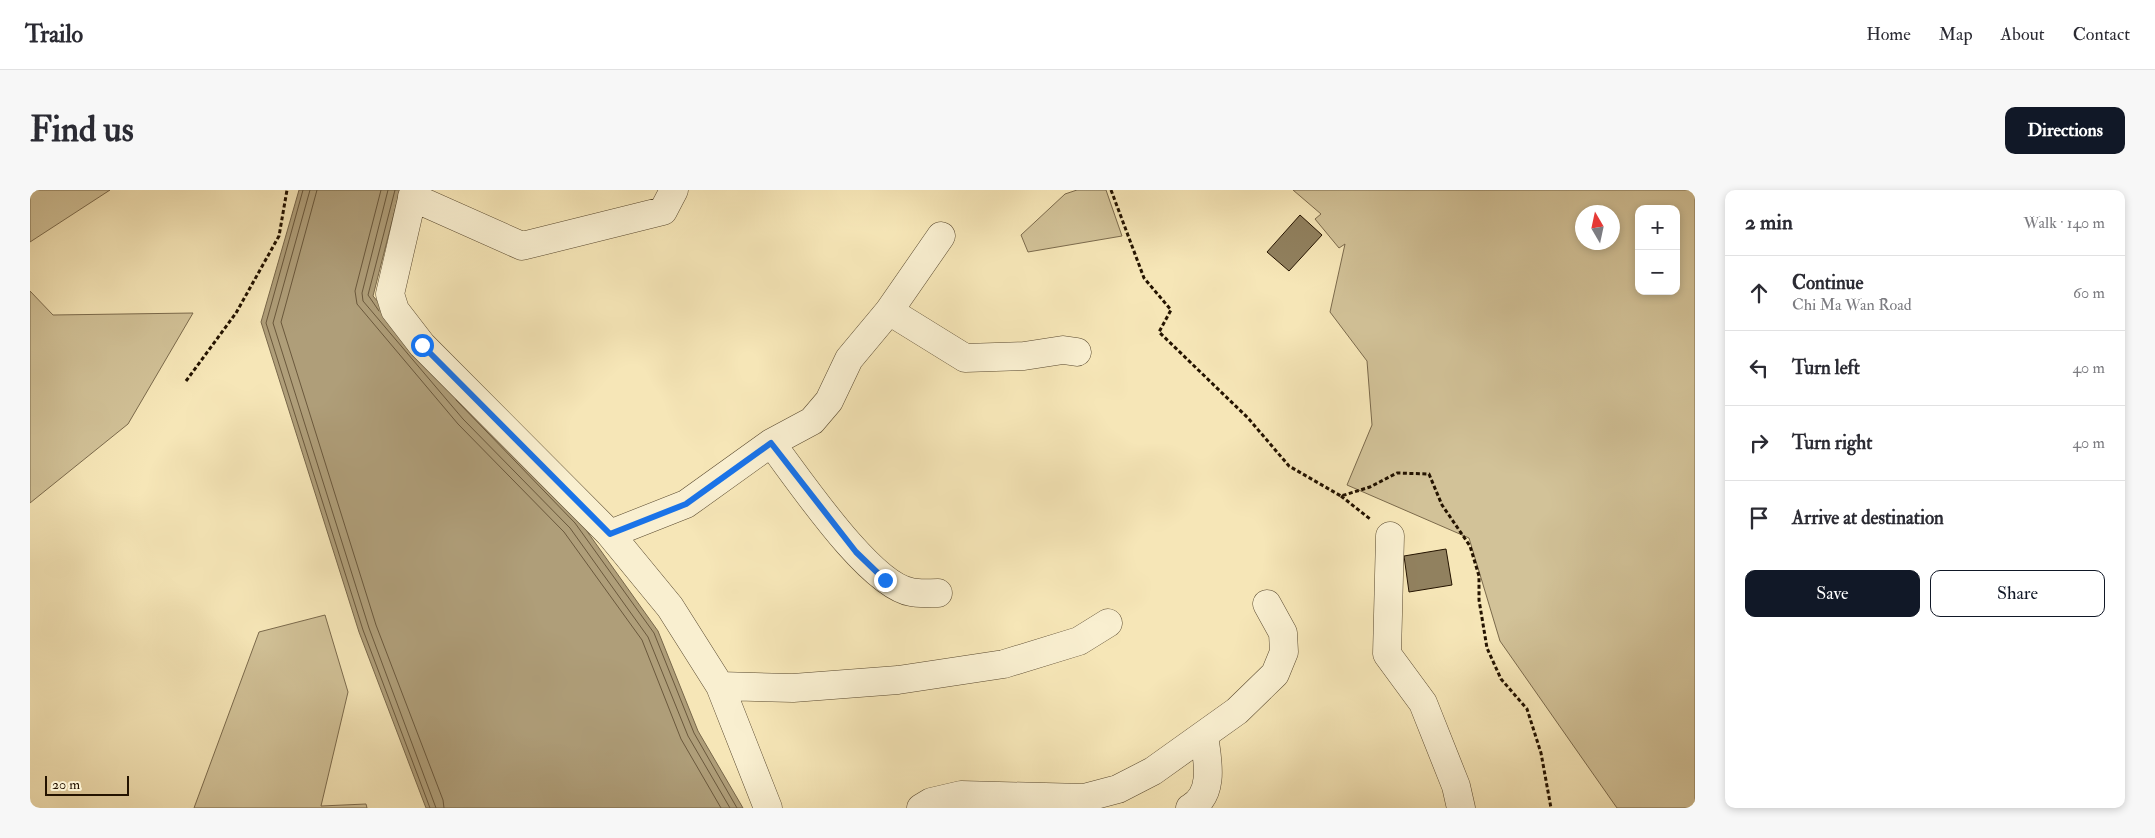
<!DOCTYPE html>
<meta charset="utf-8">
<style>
:root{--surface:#fff;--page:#f7f7f7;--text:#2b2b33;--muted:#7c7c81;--line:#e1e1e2;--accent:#111827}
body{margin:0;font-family:"IM FELL Double Pica",serif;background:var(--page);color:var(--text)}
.controls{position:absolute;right:15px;top:15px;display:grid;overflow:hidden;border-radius:10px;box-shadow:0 2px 8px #0003}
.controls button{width:45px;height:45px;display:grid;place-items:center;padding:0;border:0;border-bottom:1px solid var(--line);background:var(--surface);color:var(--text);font:25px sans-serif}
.compass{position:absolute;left:1545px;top:15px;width:45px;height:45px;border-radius:50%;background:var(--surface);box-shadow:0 2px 8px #0003;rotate:351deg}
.scale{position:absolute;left:15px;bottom:12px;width:84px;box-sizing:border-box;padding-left:5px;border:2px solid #241300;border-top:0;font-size:14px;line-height:18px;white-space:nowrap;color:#241300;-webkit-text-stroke:4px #f9efd0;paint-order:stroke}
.stop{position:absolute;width:15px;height:15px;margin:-11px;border:4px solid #1a73e8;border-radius:50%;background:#fff}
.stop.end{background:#1a73e8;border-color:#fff;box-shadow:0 1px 5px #0008}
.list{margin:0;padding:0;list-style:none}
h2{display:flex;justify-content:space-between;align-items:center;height:65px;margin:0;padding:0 20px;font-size:21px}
h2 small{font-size:16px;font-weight:400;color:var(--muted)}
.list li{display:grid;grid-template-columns:32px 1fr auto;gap:15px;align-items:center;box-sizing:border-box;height:75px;padding:0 20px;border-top:1px solid var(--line)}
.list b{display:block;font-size:19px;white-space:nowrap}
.list p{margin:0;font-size:16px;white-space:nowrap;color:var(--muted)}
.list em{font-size:16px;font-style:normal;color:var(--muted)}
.actions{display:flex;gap:10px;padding:15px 20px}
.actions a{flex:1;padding:11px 0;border:1px solid var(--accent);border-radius:10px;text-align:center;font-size:18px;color:var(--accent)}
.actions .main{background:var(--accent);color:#fff}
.icon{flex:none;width:28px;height:28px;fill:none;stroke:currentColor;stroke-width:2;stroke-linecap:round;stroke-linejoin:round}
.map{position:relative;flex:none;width:1665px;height:618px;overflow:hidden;border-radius:10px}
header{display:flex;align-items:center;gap:30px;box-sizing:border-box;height:70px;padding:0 25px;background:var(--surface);border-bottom:1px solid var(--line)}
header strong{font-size:24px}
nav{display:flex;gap:28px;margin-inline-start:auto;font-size:18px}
.intro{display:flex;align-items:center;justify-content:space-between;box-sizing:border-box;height:120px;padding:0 30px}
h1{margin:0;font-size:35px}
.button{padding:12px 22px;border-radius:10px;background:var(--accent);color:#fff;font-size:18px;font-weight:700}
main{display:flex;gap:30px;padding:0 30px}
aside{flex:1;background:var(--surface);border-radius:10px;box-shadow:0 2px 8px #0003}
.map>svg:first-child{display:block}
.green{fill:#d2c298;stroke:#7b6a4c;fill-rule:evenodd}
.water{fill:#af9e79;stroke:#776649}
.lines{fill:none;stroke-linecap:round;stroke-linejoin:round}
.shore{stroke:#6a583c;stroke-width:1}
.building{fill:#91815f;stroke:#241300}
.minor-casing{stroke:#58482e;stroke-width:29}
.path{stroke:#241300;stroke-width:3;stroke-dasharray:4 2.5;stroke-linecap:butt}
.minor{stroke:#f9efd0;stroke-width:28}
.route{stroke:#1a73e8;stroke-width:6}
</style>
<header>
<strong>Trailo</strong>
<nav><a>Home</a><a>Map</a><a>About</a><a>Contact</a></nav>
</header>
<div class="intro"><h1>Find us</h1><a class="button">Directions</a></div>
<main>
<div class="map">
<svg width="1665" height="618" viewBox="0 0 1665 618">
<rect width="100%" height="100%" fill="#f6e6b7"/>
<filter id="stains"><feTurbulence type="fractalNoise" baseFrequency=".004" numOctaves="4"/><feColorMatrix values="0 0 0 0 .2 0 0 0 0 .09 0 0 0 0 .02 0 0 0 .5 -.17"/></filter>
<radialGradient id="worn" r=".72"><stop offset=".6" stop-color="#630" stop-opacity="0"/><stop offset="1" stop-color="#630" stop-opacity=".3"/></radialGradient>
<path class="green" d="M0 0H80L0 52Z
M1047 0H1076L1092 46 998 62 991 45 1035 4Z
M1263 0H1665V618H1587L1470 451 1439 348 1317 295 1342 235 1337 171 1300 122 1315 54 1309 58 1285 29 1291 24ZM1609 19H1646V101H1609ZM1552 22H1582V52H1552Z
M0 101 23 125 163 123 98 234 0 313Z
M295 425 318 502 291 616 336 614 337 618H164L229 442Z"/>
<path class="water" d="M269 0H370L343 106 442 221 549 330 628 441 668 541 713 618H396L329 442 231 132Z"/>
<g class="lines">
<path class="shore" d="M273 0 236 133 333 440 400 618
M280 0 243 133 339 438 406 618
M287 0 251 132 346 435 413 610 414 618
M351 0 325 101 327 114 428 234 534 342 612 450 651 549 691 618
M358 0 332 103 333 111 433 229 540 338 618 447 658 546 700 618
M349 121 338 105 365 0
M426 210 545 333 624 443 664 543 707 618"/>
</g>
<path class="building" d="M1270 25 1292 45 1259 81 1237 62Z
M1416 359 1422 395 1379 402 1374 366Z"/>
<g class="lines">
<defs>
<path id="minor" d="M384 0 360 104 365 120 392 155 580 344 640 417 690 496 738 618
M382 7 492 56 633 21 644 0
M859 121 935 168 994 166 1033 160 1047 162
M741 253C768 288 839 395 881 402 889 404 899 403 908 403
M580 344 656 314 741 253 782 231 799 211 819 169 859 121 911 46
M1360 346 1357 464 1393 513 1426 596 1431 618
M690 496 763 498 868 490 974 474 1049 451 1078 433
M891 618 901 612 931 605 1054 608 1088 599 1123 581 1207 521 1245 484 1254 462 1253 443 1237 414
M1160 618C1186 604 1177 568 1174 545"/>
</defs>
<use href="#minor" class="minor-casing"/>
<path class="path" d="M1081 0 1114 88 1141 120 1129 142 1218 228 1259 276 1311 306 1340 297 1367 283 1399 284 1412 315 1440 356 1449 386V410L1457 458 1471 489 1497 519 1511 563 1521 618
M156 191 206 123 249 46 257 0
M1311 306 1340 329"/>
<use href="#minor" class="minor"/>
</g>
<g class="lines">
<path class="route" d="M392 155 580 344 656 314 741 253 826 362 855 390"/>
</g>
<rect width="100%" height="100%" filter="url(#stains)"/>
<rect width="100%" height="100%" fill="url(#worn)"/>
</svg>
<div class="controls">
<button>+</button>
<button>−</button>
</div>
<svg class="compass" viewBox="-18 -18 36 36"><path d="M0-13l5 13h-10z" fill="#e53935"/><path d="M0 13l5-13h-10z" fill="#7c7c81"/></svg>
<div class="scale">20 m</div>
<div class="stop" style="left:392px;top:155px"></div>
<div class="stop end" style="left:855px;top:390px"></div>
</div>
<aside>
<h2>2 min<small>Walk · 140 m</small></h2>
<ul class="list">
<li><svg class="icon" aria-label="ahead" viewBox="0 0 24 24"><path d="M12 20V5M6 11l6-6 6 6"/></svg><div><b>Continue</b><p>Chi Ma Wan Road</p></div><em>60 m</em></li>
<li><svg class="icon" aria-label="left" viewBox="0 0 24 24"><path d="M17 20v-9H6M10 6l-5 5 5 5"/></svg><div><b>Turn left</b></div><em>40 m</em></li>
<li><svg class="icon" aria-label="right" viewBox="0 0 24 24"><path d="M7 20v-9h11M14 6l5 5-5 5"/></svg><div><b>Turn right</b></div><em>40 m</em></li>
<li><svg class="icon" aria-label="arrive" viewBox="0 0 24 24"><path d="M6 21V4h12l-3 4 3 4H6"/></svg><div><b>Arrive at destination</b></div></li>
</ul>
<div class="actions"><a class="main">Save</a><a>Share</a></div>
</aside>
</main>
